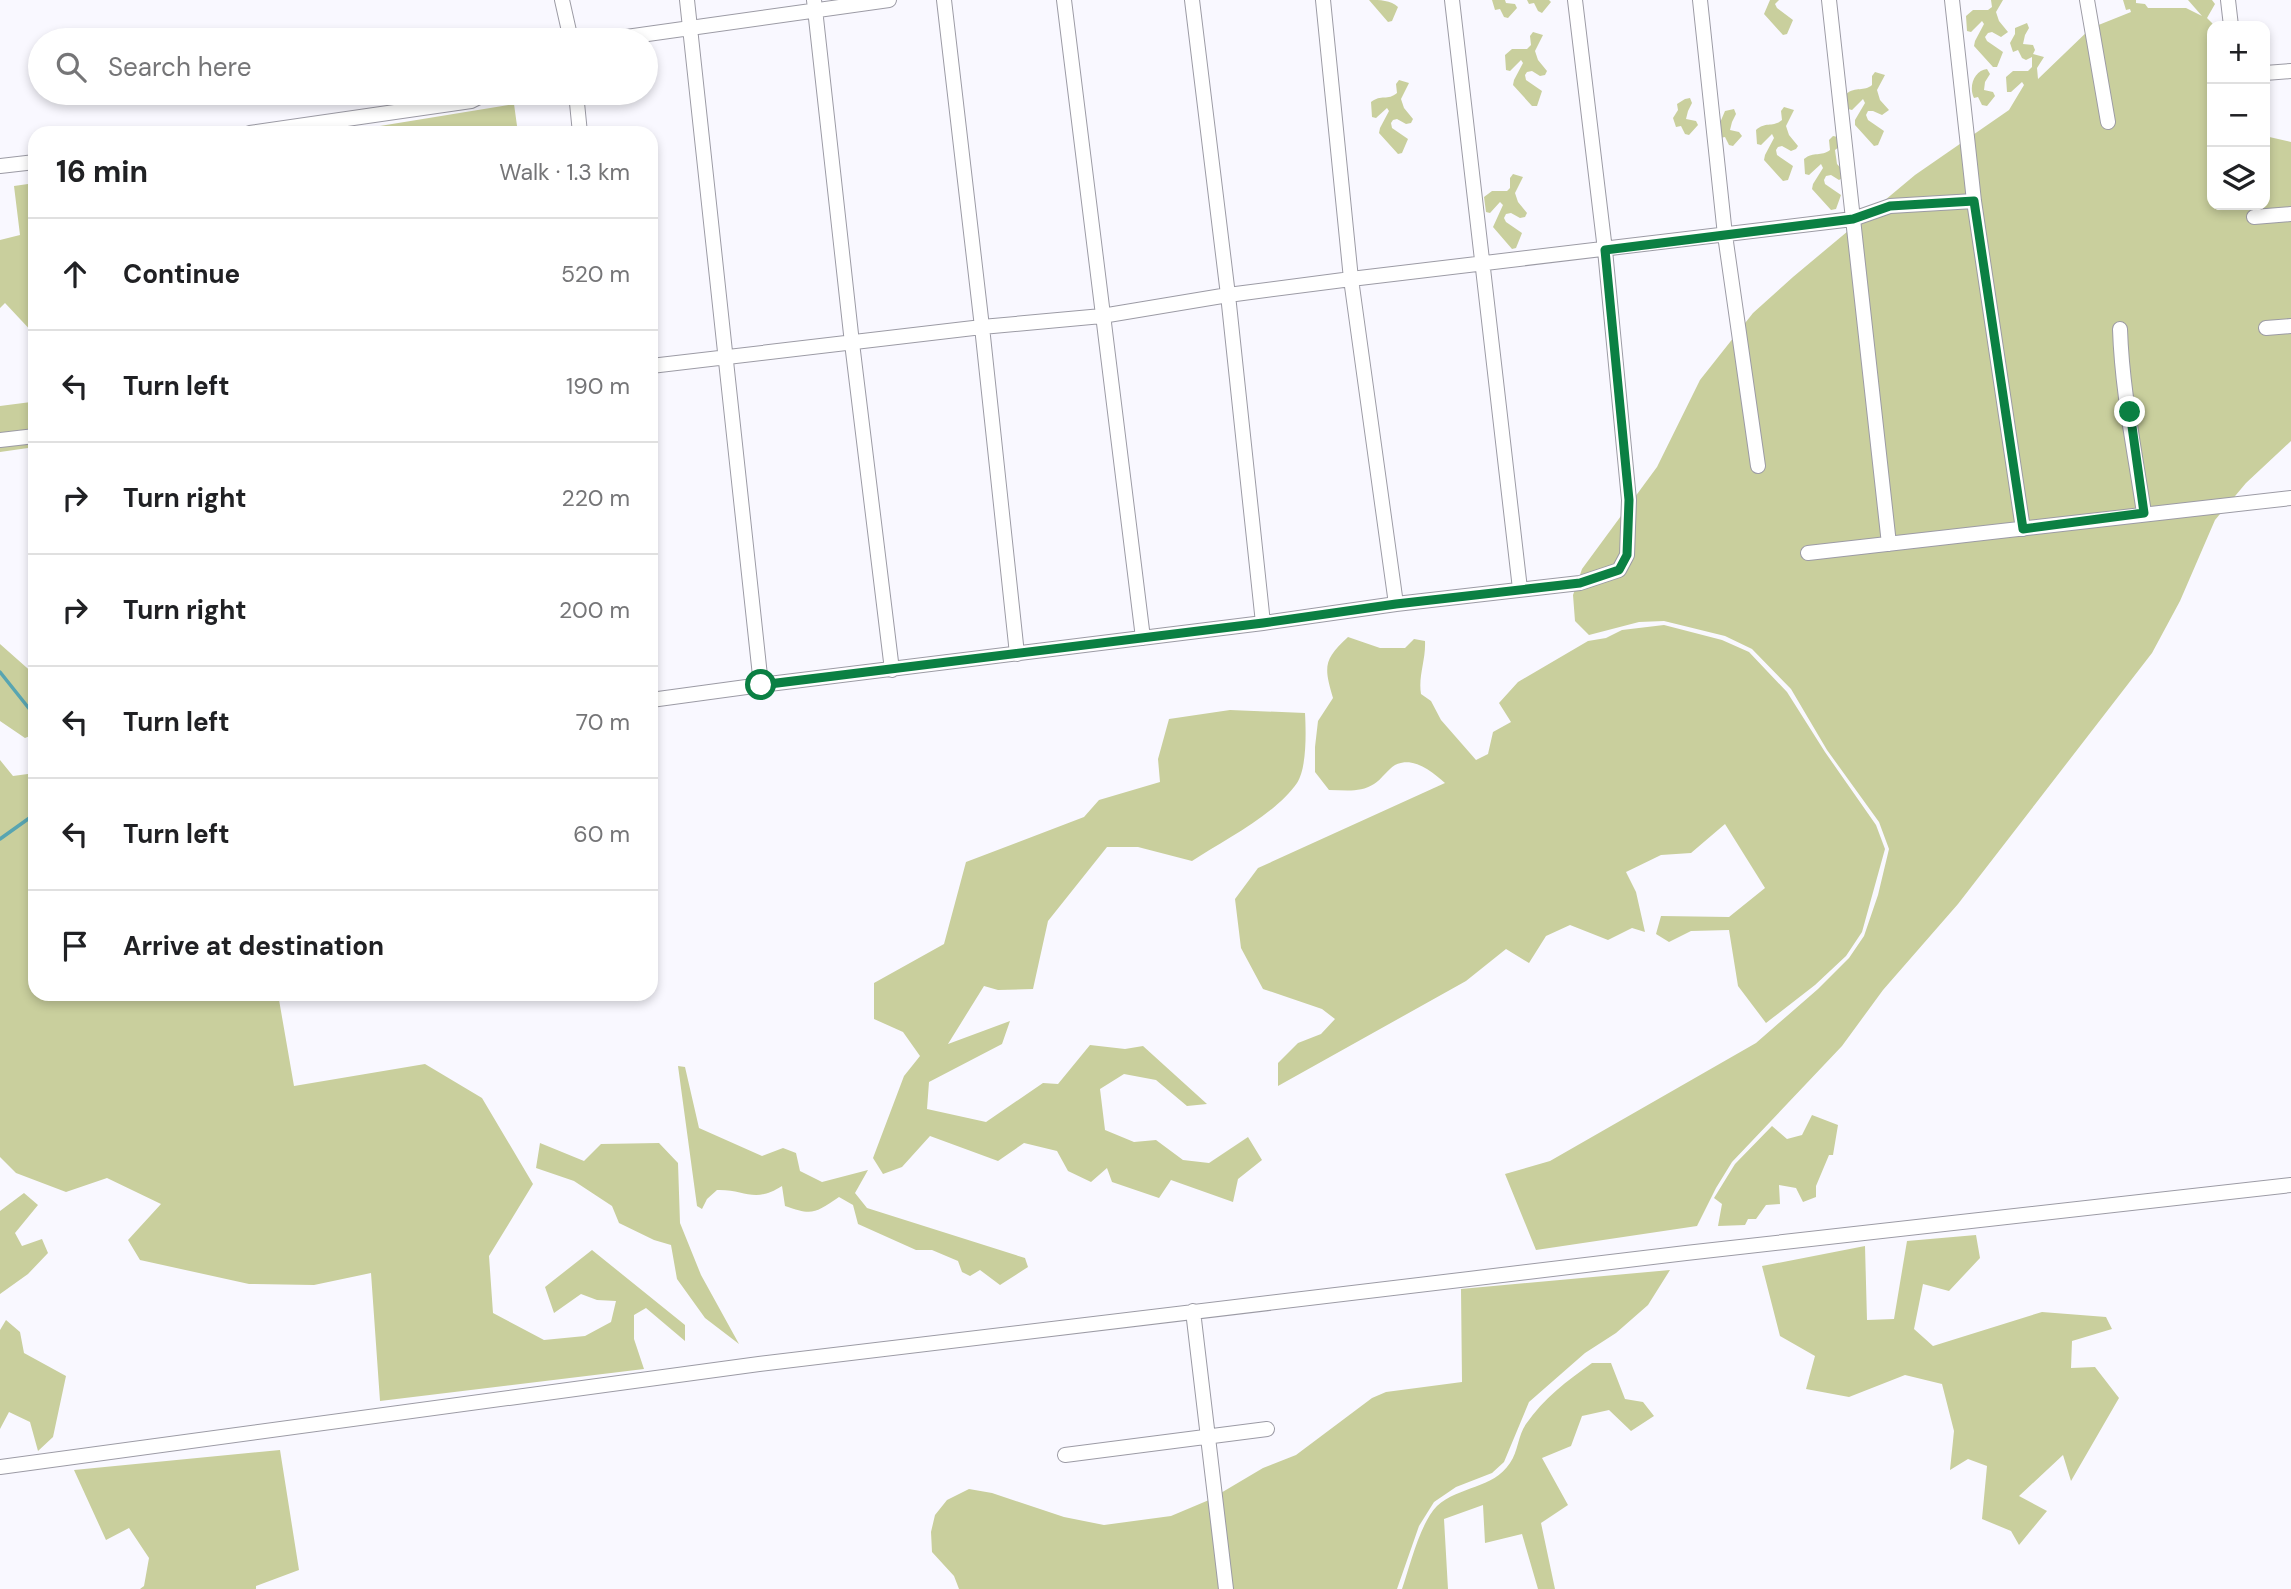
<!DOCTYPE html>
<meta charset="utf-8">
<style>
:root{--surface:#fff;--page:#f6f6f6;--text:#202124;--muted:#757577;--line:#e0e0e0}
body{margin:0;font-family:"DM Sans",sans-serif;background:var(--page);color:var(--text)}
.controls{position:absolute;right:21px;top:21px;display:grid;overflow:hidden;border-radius:14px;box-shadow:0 4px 10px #0003}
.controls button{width:63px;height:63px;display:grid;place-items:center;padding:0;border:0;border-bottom:2px solid var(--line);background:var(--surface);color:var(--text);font:35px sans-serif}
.stop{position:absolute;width:21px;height:21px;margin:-16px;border:5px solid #0b8043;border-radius:50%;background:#fff}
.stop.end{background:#0b8043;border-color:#fff;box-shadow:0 2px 7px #0008}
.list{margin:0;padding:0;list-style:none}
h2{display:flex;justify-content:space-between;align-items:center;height:91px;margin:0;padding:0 28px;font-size:30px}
h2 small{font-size:23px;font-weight:400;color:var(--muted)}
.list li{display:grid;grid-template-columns:46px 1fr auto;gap:21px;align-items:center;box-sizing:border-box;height:112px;padding:0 28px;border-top:2px solid var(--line)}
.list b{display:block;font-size:26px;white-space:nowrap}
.list em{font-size:23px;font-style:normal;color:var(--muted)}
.icon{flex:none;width:38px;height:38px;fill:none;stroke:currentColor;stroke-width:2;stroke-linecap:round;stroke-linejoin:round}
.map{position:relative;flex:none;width:2291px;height:1589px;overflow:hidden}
.search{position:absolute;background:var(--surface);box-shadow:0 4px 10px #0003;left:28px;top:28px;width:630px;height:77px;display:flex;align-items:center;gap:18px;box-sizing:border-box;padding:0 24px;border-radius:38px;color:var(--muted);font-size:26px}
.panel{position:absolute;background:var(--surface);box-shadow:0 4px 10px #0003;left:28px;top:126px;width:630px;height:875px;border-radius:21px}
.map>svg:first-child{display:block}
.green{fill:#c9cf9d}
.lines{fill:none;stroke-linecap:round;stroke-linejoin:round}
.stream{stroke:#58a5b1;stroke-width:3.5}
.minor-casing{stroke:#9c9ba5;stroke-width:16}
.minor{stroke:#fff;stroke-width:14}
.route{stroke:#0b8043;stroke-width:9}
</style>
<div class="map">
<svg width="2291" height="1589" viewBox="0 0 2291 1589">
<rect width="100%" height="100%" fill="#f9f8ff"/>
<path class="green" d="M1369 0C1380 0 1391 0 1398 7L1392 21 1388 22Z
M1492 0H1505L1506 3 1515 4 1517 8 1508 18 1504 17 1500 9 1495 10Z
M1527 0H1549L1551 2 1542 13 1538 11 1534 3 1529 4Z
M1770 0H1779L1775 4 1777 8 1793 20 1787 34 1783 35 1764 14Z
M1991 0H2003L1996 12 1999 21 2008 32 2001 37 1992 32 1988 33 1985 37 1987 41 2003 52 1997 67H1993L1974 46 1975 41 1984 24 1982 21 1971 32 1967 31 1966 16 1973 10H1988L1992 7Z
M2123 0H2136V3L2145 4 2148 8H2186L2202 16 2188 0H2212L2215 4 2207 18 2215 26H2212V205H2265V136L2291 142V441L2246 483 2215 520 2180 601 2152 653 1958 904 1883 990 1842 1046 1732 1162 1716 1188 1697 1226 1536 1250 1505 1174 1550 1161 1756 1043 1818 989 1849 958 1864 936 1878 895 1889 849 1879 822 1827 750 1791 689 1752 649 1725 636 1664 621 1639 622 1589 635 1575 621 1573 595 1582 569 1657 467 1700 380 1753 313 1793 277 1915 175 2009 110 2024 85 2022 82 2011 92H2007L2006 77 2013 71H2028L2032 67V57L2026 60 2022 58 2018 50 2013 52 2010 43 2015 34V28L2027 23 2029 28 2025 35 2023 44 2033 45 2035 50 2033 54 2044 57 2037 68 2038 79 2091 28 2131 12 2130 9 2126 10Z
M1533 32 1543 35 1535 51 1538 60 1547 71 1545 75 1540 76 1532 71 1527 72 1525 75 1526 80 1542 91 1537 106H1532L1513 85 1514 80 1523 63 1521 60 1510 71 1506 70 1505 55 1512 49H1527L1531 45 1530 36Z
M1987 69 1990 74 1985 82 1984 90 1993 92 1995 96 1987 106 1982 105 1978 97 1974 98C1968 86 1975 70 1987 69Z
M1875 72 1885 75 1877 90 1880 100 1889 110 1882 115 1873 111H1868L1866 115 1868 120 1884 131 1878 145 1874 146 1855 125V120L1865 103 1863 99 1852 110 1848 109 1846 94C1856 86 1864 92 1872 85V76Z
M1399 80 1409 83 1401 99 1404 108 1413 119 1411 123 1406 124 1397 119 1393 120 1391 123 1392 128 1408 139 1402 153 1398 154 1379 133 1380 128 1389 111 1387 108 1376 118 1372 117 1371 102C1381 94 1388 101 1397 93L1396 84Z
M1690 98 1692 103 1688 111 1686 119 1696 121 1698 125 1689 135 1685 134 1681 126 1676 127 1673 118 1678 110 1677 104 1685 99Z
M514 104 518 133H337Z
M1784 107 1794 110 1786 126 1789 135 1798 146 1796 149 1791 151 1782 146 1778 147 1776 150 1777 155 1793 166 1788 180 1783 181 1764 160 1765 155 1774 138 1772 134 1761 145 1757 144 1756 130C1766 121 1773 128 1782 120L1781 111Z
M1734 109 1736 114 1732 122 1730 130 1739 132 1742 136 1733 146 1729 145 1725 137 1720 138 1719 125 1725 111Z
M1833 136 1838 137 1839 147 1835 150 1837 164 1847 175 1839 180 1831 175 1826 176 1824 180 1825 184 1841 195 1836 209 1831 210 1812 189 1813 184 1823 168 1821 164 1809 175 1805 174 1804 159C1814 151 1821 157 1830 150L1829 140Z
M1513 174 1523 177 1515 193 1518 202 1527 213 1525 217 1520 218 1511 213 1506 214 1504 218 1506 222 1522 233 1516 248 1512 249 1493 227 1503 205 1500 202 1490 213 1486 212 1484 197 1492 191H1507L1510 188V178Z
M35 183V335L5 303 0 308V240L20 235 14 186Z
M31 402 35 405V447L0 452V406Z
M1664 625 1722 640 1749 652 1787 692 1825 752 1876 825 1885 849 1862 932 1846 956 1815 985 1766 1023 1738 986 1729 930 1691 931 1669 942 1656 934 1661 916 1729 917 1765 888 1725 824 1691 853 1661 855 1626 872 1636 892 1645 932 1632 928 1608 940 1570 925 1546 936 1529 963 1506 949 1466 981 1278 1086V1063L1298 1043 1321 1034 1335 1019 1322 1009 1263 989 1241 948 1235 899 1258 868 1445 783C1432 772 1414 756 1395 765 1387 770 1382 779 1374 784 1360 793 1345 790 1329 790L1315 772V747L1318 721 1333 698C1324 667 1323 660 1348 637L1380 648H1405L1414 639 1425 641C1426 660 1418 676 1421 694L1431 701 1441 720 1476 760 1488 754 1493 732 1511 722 1499 703 1518 682 1588 641 1606 638 1622 630Z
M0 644 35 675V734L25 738 0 721Z
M1230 710 1305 713C1306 731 1307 768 1297 783 1276 814 1223 841 1192 861L1138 847H1107L1048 921 1033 989 998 990 984 986 948 1044 1010 1021 1002 1044 929 1082 927 1109 986 1122 1043 1083 1058 1084 1090 1045 1125 1049 1143 1046 1207 1104 1187 1106 1156 1080 1124 1074 1100 1089 1105 1130 1134 1142 1156 1140 1183 1160 1209 1163 1248 1137 1262 1160 1238 1179 1233 1202 1171 1180 1159 1198 1112 1182 1107 1168 1091 1182 1068 1171 1057 1151 1024 1143 998 1161 930 1136 902 1167 883 1174 873 1158 904 1076 920 1056 903 1032 874 1019V983L944 944 966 862 1084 817 1099 800 1160 782 1158 759 1169 719Z
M0 760 13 776 35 773V994H278L294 1086 425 1064 482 1098 533 1184 489 1256 493 1313 544 1340 585 1336 611 1322 616 1301 597 1300 581 1294 554 1313 545 1287 592 1250 685 1325V1341L646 1308 634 1315V1339L644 1369 380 1401 371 1273 314 1285 249 1284 140 1260 128 1240 161 1204 107 1178 66 1192 16 1173 0 1157Z
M678 1066 685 1067 699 1128 762 1156 783 1148 796 1153 800 1171 822 1182 868 1170 855 1193 867 1208 1025 1258 1028 1267 1000 1285 980 1270 970 1276 962 1272 958 1261 932 1250H916L858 1224 853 1205 839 1197C815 1213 813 1216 785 1206L782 1186C754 1204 745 1189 717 1190L707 1199 702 1209 697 1206Z
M1812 1115 1838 1125 1833 1155H1829L1816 1186V1197L1803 1202 1796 1188 1779 1185 1780 1204 1766 1205 1756 1219H1748L1745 1225 1718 1226 1722 1204 1714 1198 1735 1164 1772 1126 1787 1139 1802 1135Z
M540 1143 584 1161 601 1144 659 1143 678 1163 680 1223 701 1275 739 1344 705 1318 677 1279 671 1245 654 1240 619 1223 612 1206 574 1181 536 1168Z
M24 1193 38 1205 15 1233 22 1246 42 1239 48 1253 28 1274 0 1294V1211Z
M1976 1235 1980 1258 1949 1291 1923 1284 1914 1329 1933 1346 2042 1312 2106 1317 2112 1329 2072 1341 2071 1368 2095 1367 2119 1398 2071 1481 2063 1455 2019 1496 2047 1511 2019 1545 2011 1531 1982 1519 1987 1466 1968 1459 1950 1470 1954 1431 1942 1384 1905 1375 1849 1397 1806 1389 1815 1356 1780 1336 1762 1266 1865 1246 1867 1320 1894 1319 1907 1241Z
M1670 1270 1648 1305 1616 1333 1585 1353 1529 1402 1504 1462 1492 1473 1456 1487 1434 1502 1419 1526 1397 1589H959L954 1576 932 1552 931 1532 935 1515 947 1500 969 1489 992 1493 1064 1517 1104 1525 1171 1516 1209 1500 1263 1468 1296 1455 1372 1398 1386 1392 1462 1382 1461 1289Z
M6 1320 20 1332 24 1353 66 1376 53 1437 38 1451 30 1422 9 1412 0 1429V1330Z
M1592 1363H1611L1625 1399 1643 1402 1654 1416 1631 1431 1609 1410 1582 1416 1571 1446 1542 1458 1568 1505 1541 1523 1555 1589H1538L1522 1534 1485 1543 1483 1505 1444 1519 1448 1589H1402C1410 1566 1420 1523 1437 1506 1459 1486 1493 1489 1510 1463 1518 1452 1518 1435 1526 1424 1544 1398 1567 1381 1592 1363Z
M280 1450 299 1570 256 1586V1589H140L144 1586 149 1558 129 1528 106 1540 74 1470Z"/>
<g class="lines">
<path class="stream" d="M0 672 35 716
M0 839 35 814"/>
<defs>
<path id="minor" d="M562 0 571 40
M814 0 852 343 892 670
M944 0 982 327 1017 654
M1064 0 1143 638
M1192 0 1228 295 1263 623
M1323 0 1351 279 1396 604
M1452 0 1520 589
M1700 0 1725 235 1758 466
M1952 0 1974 201 2023 529
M2087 0 2108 122
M2228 0 2231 26
M605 40 889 0
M2265 73 2291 71
M576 93 580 133
M250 133 471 101 487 93
M0 166 35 162
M2254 217 2291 214
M2266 328 2291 326
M2120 329C2122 391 2135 452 2144 513
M651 366 982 327 1102 316 1228 295 1351 279 1853 219 1829 0
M0 440 35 436
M1889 544 1853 219 1890 206 1974 201
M1808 553 2291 498
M761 685 1263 623 1396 604 1580 583 1619 570 1627 555 1629 500 1605 250 1575 0
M651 700 761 685 687 0
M1193 1311 1226 1589
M1065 1455 1267 1429
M0 1467 759 1364 1686 1253 2291 1185"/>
</defs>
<use href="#minor" class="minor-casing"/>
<use href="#minor" class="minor"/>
</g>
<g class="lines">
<path class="route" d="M761 685 1263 623 1396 604 1580 583 1619 570 1627 555 1629 500 1605 250 1853 219 1890 206 1974 201 2023 529 2144 513 2130 412"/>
</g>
</svg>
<div class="controls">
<button>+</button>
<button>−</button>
<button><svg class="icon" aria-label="layers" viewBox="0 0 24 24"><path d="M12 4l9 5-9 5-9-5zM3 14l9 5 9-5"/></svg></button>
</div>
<div class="stop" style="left:761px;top:685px"></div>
<div class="stop end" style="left:2130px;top:412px"></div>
<div class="search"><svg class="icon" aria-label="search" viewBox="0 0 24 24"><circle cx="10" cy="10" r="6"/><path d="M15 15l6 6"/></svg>Search here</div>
<section class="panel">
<h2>16 min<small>Walk · 1.3 km</small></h2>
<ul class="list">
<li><svg class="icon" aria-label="ahead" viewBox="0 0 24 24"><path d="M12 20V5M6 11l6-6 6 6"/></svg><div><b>Continue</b></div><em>520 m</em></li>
<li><svg class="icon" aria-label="left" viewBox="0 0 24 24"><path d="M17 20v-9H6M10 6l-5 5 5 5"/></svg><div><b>Turn left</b></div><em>190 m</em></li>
<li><svg class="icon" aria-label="right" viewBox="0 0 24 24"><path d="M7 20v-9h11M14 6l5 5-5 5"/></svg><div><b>Turn right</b></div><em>220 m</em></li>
<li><svg class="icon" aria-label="right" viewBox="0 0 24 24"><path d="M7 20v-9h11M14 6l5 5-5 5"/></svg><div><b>Turn right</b></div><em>200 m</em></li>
<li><svg class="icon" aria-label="left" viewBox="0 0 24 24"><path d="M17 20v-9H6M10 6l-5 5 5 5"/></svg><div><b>Turn left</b></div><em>70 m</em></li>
<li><svg class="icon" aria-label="left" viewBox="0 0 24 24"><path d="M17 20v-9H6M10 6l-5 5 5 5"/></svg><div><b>Turn left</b></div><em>60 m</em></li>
<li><svg class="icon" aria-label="arrive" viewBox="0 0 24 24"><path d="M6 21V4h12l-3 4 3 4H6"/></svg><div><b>Arrive at destination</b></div></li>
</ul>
</section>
</div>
